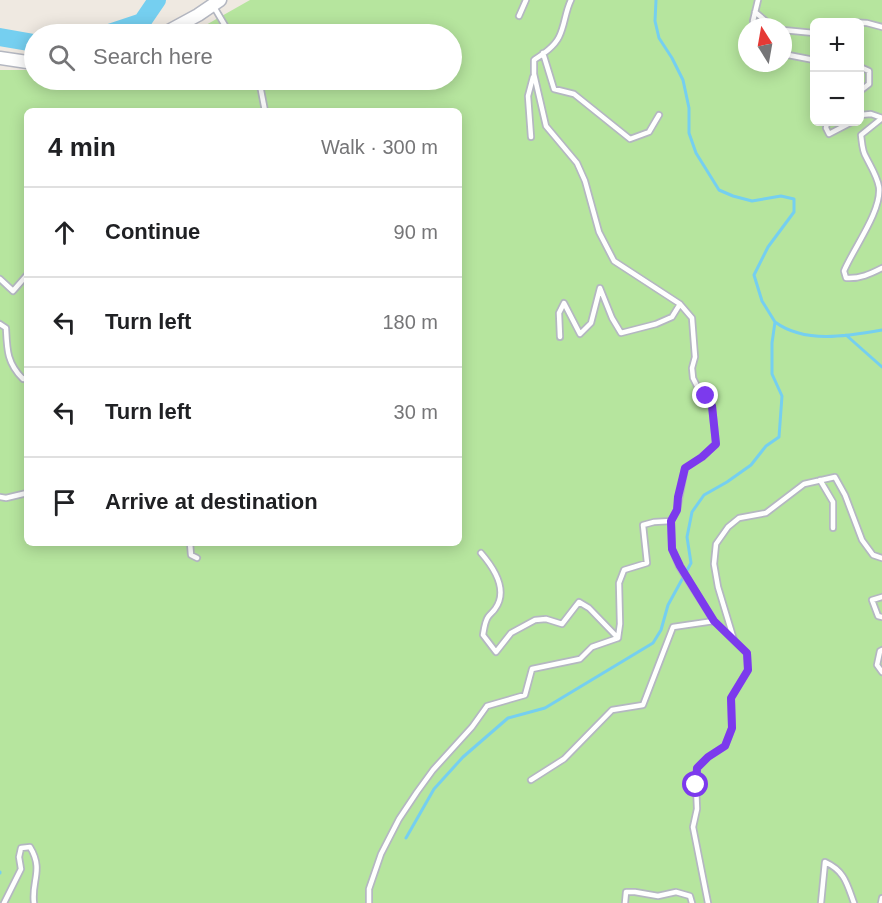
<!DOCTYPE html>
<meta charset="utf-8">
<style>
:root{--surface:#fff;--page:#f2f2f2;--text:#202124;--muted:#757577;--line:#e0e0e0}
body{margin:0;font-family:Helvetica,sans-serif;background:var(--page);color:var(--text)}
.controls{position:absolute;right:18px;top:18px;display:grid;overflow:hidden;border-radius:9px;box-shadow:0 3px 15px #0003}
.controls button{width:54px;height:54px;display:grid;place-items:center;padding:0;border:0;border-bottom:2px solid var(--line);background:var(--surface);color:var(--text);font:30px sans-serif}
.compass{position:absolute;left:738px;top:18px;width:54px;height:54px;border-radius:50%;background:var(--surface);box-shadow:0 3px 15px #0003;rotate:349deg}
.stop{position:absolute;width:18px;height:18px;margin:-14px;border:4px solid #7c3aed;border-radius:50%;background:#fff}
.stop.end{background:#7c3aed;border-color:#fff;box-shadow:0 2px 6px #0008}
.list{margin:0;padding:0;list-style:none}
h2{display:flex;justify-content:space-between;align-items:center;height:78px;margin:0;padding:0 24px;font-size:26px}
h2 small{font-size:20px;font-weight:400;color:var(--muted)}
.list li{display:grid;grid-template-columns:39px 1fr auto;gap:18px;align-items:center;box-sizing:border-box;height:90px;padding:0 24px;border-top:2px solid var(--line)}
.list b{display:block;font-size:22px;white-space:nowrap}
.list em{font-size:20px;font-style:normal;color:var(--muted)}
.icon{flex:none;width:33px;height:33px;fill:none;stroke:currentColor;stroke-width:2;stroke-linecap:round;stroke-linejoin:round}
.map{position:relative;flex:none;width:882px;height:903px;overflow:hidden}
.search{position:absolute;background:var(--surface);box-shadow:0 3px 15px #0003;left:24px;top:24px;width:438px;height:66px;display:flex;align-items:center;gap:15px;box-sizing:border-box;padding:0 21px;border-radius:33px;color:var(--muted);font-size:22px}
.panel{position:absolute;background:var(--surface);box-shadow:0 3px 15px #0003;left:24px;top:108px;width:438px;height:438px;border-radius:9px}
.map>svg:first-child{display:block}
.green{fill:#b6e59e;fill-rule:evenodd}
.lines{fill:none;stroke-linecap:round;stroke-linejoin:round}
.stream{stroke:#75cff0;stroke-width:3}
.river{stroke:#75cff0;stroke-width:18}
.service-casing{stroke:#b4b7c1;stroke-width:8}
.tertiary-casing{stroke:#b4b7c1;stroke-width:15}
.service{stroke:#fff;stroke-width:4.5}
.tertiary{stroke:#fff;stroke-width:12}
.route{stroke:#7c3aed;stroke-width:8}
</style>
<div class="map">
<svg width="882" height="903" viewBox="0 0 882 903">
<rect width="100%" height="100%" fill="#efe9e1"/>
<path class="green" d="M250 0H882V903H0V70H34V80H452V34H190ZM814 22H860V122H814ZM747 27H783V63H747ZM27 111H459V543H27Z"/>
<g class="lines">
<path class="stream" d="M775 322C805 344 848 336 882 330
M846 335 882 367
M406 838 434 789 463 757 508 718 545 708 653 643 661 630 668 605 691 563 687 537 692 512 704 495 727 482 751 465 766 446 779 437 782 396 772 374V343L775 322 762 301 754 275 768 247 794 212V199L781 196 752 201 733 196 719 190 696 153 689 133V108L683 80 672 58 659 38 655 21 656 0
M0 873V872"/>
<path class="river" d="M106 34 142 22 157 0
M0 37 34 43"/>
<defs>
<path id="service" d="M571 0C565 12 565 25 559 37 554 47 543 54 534 60V74L546 126 577 163 585 181 599 232 614 261 680 304 692 318 695 357 692 368 693 378 698 388 706 396 712 406 716 444 702 457 685 468 677 510 671 521 672 549 679 566 714 621 747 653 748 670 731 698 732 728 725 746 708 757 697 768 696 785 697 809 693 827 708 903
M214 7 230 34
M755 12 773 27
M519 16 526 0
M849 22 867 23 882 27
M754 27 753 21 758 0
M783 30 814 33
M543 53 554 89 574 94 630 139 649 132 659 115
M783 54 814 60
M860 67 869 71V84L860 91
M259 80 265 111
M860 115 871 114 882 118
M882 118 861 135C862 142 862 151 866 157 871 167 877 176 879 187 882 211 853 249 844 271L846 278C860 279 870 274 882 268
M827 122 826 128 829 134 852 122
M531 137 528 96 533 77
M0 279 13 291 27 275
M0 324 6 328C7 350 7 363 23 379L27 378
M560 337 559 313 564 303 580 334 591 323 600 288 612 318 621 333 656 324 672 317 680 304
M820 480 833 502V528
M0 497 6 498 27 493
M190 543 191 555 197 558
M481 553C494 568 509 590 495 609 493 612 490 614 488 617 485 621 484 629 483 635L496 652 511 633 535 620 546 619 562 624 579 602 589 608 618 638
M882 597 872 600 878 616 882 617
M734 640 718 587 714 564 716 544 728 527 739 518 766 513 804 484 835 477 845 495 862 540 873 555 882 558
M882 650 880 651 877 665 882 672
M531 780 564 759 612 710 643 705 673 627 714 621
M4 903 21 869 19 857 21 848 30 847C44 870 31 881 34 903
M369 903V889L381 854 399 819 417 792 433 770 472 727 487 706 525 695 532 669 580 659 592 647 618 638 620 624 619 583 624 570 647 563 643 525 654 522 671 521
M625 903 626 892H635L658 896 676 892 690 896 692 903
M821 903 825 862C845 871 847 884 854 903
M881 903 882 898"/>
<path id="tertiary" d="M163 34 198 15 220 0
M0 58 34 63"/>
</defs>
<use href="#service" class="service-casing"/>
<use href="#tertiary" class="tertiary-casing"/>
<use href="#service" class="service"/>
<use href="#tertiary" class="tertiary"/>
</g>
<g class="lines">
<path class="route" d="M696 785 697 768 708 757 725 746 732 728 731 698 748 670 747 653 714 621 680 566 672 549 671 521 677 510 678 497 685 468 702 457 716 444 712 406 706 396"/>
</g>
</svg>
<div class="controls">
<button>+</button>
<button>−</button>
</div>
<svg class="compass" viewBox="-18 -18 36 36"><path d="M0-13l5 13h-10z" fill="#e53935"/><path d="M0 13l5-13h-10z" fill="#757577"/></svg>
<div class="stop" style="left:696px;top:785px"></div>
<div class="stop end" style="left:706px;top:396px"></div>
<div class="search"><svg class="icon" aria-label="search" viewBox="0 0 24 24"><circle cx="10" cy="10" r="6"/><path d="M15 15l6 6"/></svg>Search here</div>
<section class="panel">
<h2>4 min<small>Walk · 300 m</small></h2>
<ul class="list">
<li><svg class="icon" aria-label="ahead" viewBox="0 0 24 24"><path d="M12 20V5M6 11l6-6 6 6"/></svg><div><b>Continue</b></div><em>90 m</em></li>
<li><svg class="icon" aria-label="left" viewBox="0 0 24 24"><path d="M17 20v-9H6M10 6l-5 5 5 5"/></svg><div><b>Turn left</b></div><em>180 m</em></li>
<li><svg class="icon" aria-label="left" viewBox="0 0 24 24"><path d="M17 20v-9H6M10 6l-5 5 5 5"/></svg><div><b>Turn left</b></div><em>30 m</em></li>
<li><svg class="icon" aria-label="arrive" viewBox="0 0 24 24"><path d="M6 21V4h12l-3 4 3 4H6"/></svg><div><b>Arrive at destination</b></div></li>
</ul>
</section>
</div>
